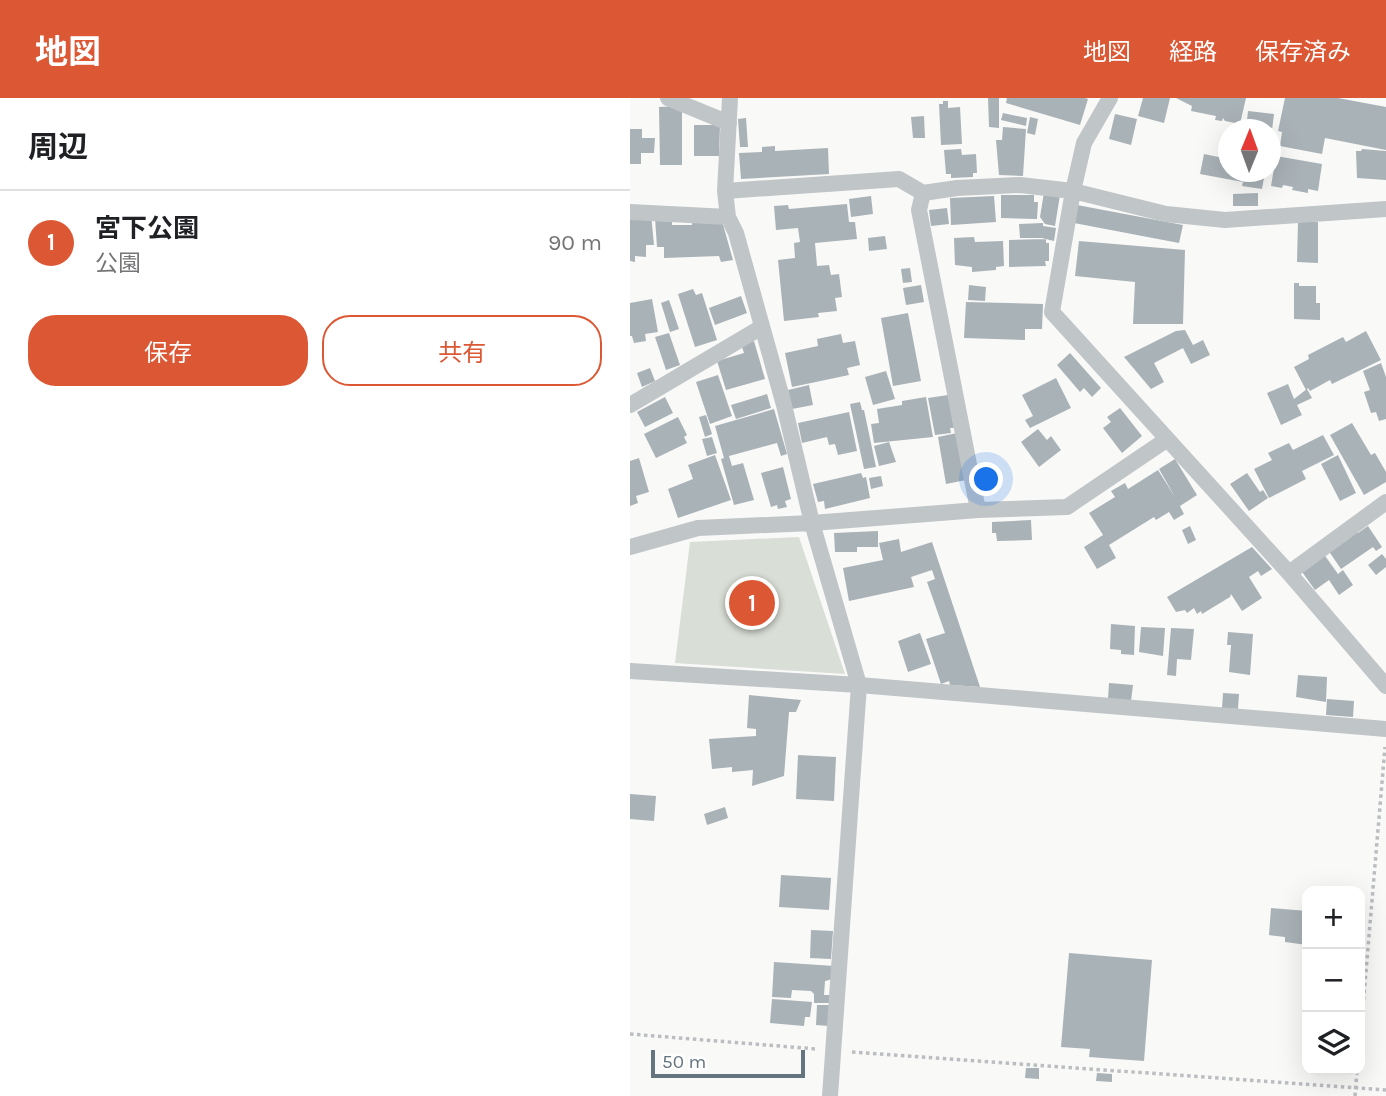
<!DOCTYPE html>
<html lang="ja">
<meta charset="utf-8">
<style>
:root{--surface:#fff;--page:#f2f2f2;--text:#202124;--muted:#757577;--line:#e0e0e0;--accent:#dc5733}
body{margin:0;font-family:Karla,"Noto Sans JP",sans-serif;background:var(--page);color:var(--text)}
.controls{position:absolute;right:21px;bottom:21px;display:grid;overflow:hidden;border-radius:14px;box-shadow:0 7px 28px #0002}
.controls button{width:63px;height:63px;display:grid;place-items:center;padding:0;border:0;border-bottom:2px solid var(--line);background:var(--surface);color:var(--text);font:35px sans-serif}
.compass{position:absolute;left:588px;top:21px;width:63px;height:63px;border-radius:50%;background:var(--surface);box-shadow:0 7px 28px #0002;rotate:1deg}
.scale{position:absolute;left:21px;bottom:18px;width:154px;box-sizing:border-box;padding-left:7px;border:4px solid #657580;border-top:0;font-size:19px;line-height:24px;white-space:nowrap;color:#657580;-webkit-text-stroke:5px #fff;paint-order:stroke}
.you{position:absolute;left:357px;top:382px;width:24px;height:24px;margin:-18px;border:5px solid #fff;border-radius:50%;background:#1a73e8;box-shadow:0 0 0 10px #1a73e833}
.badge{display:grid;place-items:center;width:46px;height:46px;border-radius:50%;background:var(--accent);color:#fff;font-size:23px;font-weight:700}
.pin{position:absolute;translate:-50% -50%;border:4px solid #fff;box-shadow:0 2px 7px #0006}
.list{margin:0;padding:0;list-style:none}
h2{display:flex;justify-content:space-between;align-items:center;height:91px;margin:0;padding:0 28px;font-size:30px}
h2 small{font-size:23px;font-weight:400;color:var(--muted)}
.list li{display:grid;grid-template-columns:46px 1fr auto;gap:21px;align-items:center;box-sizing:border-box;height:105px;padding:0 28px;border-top:2px solid var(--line)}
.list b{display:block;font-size:26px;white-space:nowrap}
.list p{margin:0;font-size:23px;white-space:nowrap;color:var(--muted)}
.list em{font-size:23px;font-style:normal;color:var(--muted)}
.actions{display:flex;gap:14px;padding:21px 28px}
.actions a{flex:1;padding:16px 0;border:2px solid var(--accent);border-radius:28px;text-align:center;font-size:24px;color:var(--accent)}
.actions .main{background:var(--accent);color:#fff}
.icon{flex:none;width:38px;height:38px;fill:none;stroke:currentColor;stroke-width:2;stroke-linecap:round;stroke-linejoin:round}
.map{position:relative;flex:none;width:756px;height:998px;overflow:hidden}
header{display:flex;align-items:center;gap:42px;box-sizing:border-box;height:98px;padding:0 35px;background:var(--accent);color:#fff}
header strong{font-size:33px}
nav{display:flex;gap:38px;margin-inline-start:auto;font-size:24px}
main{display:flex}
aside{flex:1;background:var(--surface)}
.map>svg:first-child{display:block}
.green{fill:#d9ded6}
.building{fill:#a9b2b7}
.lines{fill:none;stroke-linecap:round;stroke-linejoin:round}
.path{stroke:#bbbec0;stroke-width:3.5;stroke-dasharray:3.5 3.5;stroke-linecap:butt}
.minor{stroke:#c0c5c8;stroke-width:16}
</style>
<header>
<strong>地図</strong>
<nav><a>地図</a><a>経路</a><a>保存済み</a></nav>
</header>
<main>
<aside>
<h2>周辺<small></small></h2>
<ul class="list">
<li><span class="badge">1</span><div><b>宮下公園</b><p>公園</p></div><em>90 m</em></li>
</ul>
<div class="actions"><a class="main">保存</a><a>共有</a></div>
</aside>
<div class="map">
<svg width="756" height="998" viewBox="0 0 756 998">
<rect width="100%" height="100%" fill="#f9f9f7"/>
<path class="green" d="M169 439 215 576 45 565 60 444Z"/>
<path class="building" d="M358 0H369V30L359 29Z
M377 0H455L458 1 450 27 376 5Z
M513 0H540L534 25 508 18Z
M546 0H616L610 26 595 23 593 20 592 23 585 22 586 18 561 13 562 8Z
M655 0H708L756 9V52L695 40 692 56 650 48 652 34 648 33Z
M313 3H318V10L330 9 332 46 311 47 309 6H313Z
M52 8V67H30L29 9Z
M618 13 644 16 642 32H616Z
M373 15 397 20 396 28 371 22Z
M485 16 507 21 501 47 479 41Z
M294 18 295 40H283L281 19Z
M400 19 408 21 405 37 397 35Z
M116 20 118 49H110L108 21Z
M64 27H90L89 58H64Z
M373 29 396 31 393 78 369 77 366 42H372Z
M0 31H12V40H25L24 55H11V66H0Z
M145 48V53L198 50 199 76 111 81 109 55 132 54V49Z
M331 51 332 57 346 56 347 75H343V79L321 80V76H316L314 52Z
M732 51 756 53V82L727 80 726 53H731Z
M574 56 598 61V74H635L632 91 612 88 613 84 570 76Z
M646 58 692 66 688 93 678 91V95L662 92 663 89 653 87 652 90 641 88Z
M414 94 430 97 425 128 415 126 410 119Z
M628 95V108H603V96Z
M371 97H404V104H408L407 121 371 120Z
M241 98 243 116 221 119 219 101Z
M364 98 366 124 321 127 320 100Z
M217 106 219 124H225L227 141 185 145 187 168 199 167 201 177 209 176 212 199 205 200 207 213 188 215 189 219 154 223 148 162 165 160 164 145 170 144 168 130 146 132 144 108 158 107 159 111Z
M447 107 553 127 549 145 444 125Z
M317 110 319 126 301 128 299 112Z
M0 116H21L24 147H16V159L5 158V164L0 163Z
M42 119V127H62V122L92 123 103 162 91 164 89 158 34 160V149H27L25 120Z
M668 124H688V165L667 164Z
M413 125V128L426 130 424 143 412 140H390L389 126Z
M255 138 257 151 239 153 238 140Z
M344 139 345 144 373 143 374 168 366 169V172L342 174V169L325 167 324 140Z
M416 141V145H419V163H415L416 168 379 169V142Z
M449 143 555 152 553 226H503L505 184 445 178Z
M280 170 282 184 273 185 271 171Z
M664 185H669V188H686V205H690V222L664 221Z
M291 187 294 204 276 207 273 190Z
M339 187 356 189 355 203 338 202Z
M63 191 66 197 72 195 87 242 65 249 48 196Z
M111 198 117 215 85 227 79 210Z
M22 201 28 234 15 236 16 243 4 245 2 238H0V205Z
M39 202 49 231 40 234 31 205Z
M336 204 413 206 412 231H395V242L334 240Z
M278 215 291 283 263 288 251 220Z
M555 232 563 247 573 242 580 257 561 266 553 250 524 265 534 284 521 291 494 259 546 233Z
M736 233 751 262 702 286 700 282 680 293 678 290 676 292 664 269 679 261 678 257 713 239 716 244Z
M39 235 50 267 36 272 25 239Z
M211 236 213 245 225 243 230 267 217 270 219 277 162 289 155 255 188 248 187 241Z
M124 243 135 281 96 292 87 263 114 255 111 246Z
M440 255 471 290 462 299 454 290 450 294 427 267Z
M751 265 756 279V321L749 323 746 314 741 315 734 294 740 292 733 273Z
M20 270 25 283 12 289 7 275Z
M256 273 265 301 243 307 235 279Z
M88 277 102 318 80 326 66 284Z
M426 280 441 310 400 330 395 322 403 318 392 297Z
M658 286 664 301 677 291 682 300 667 307 672 317 651 327 637 295Z
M179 287 183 307 162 311 158 292Z
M137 296 141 310 106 321 101 307Z
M318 297 324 330H320L321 335 305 337 298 300Z
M35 299 43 315 15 329 7 314Z
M296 299 303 339 244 345 241 326 249 325 247 311 272 307V303Z
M230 304 232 312H234L246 369 234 371 220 306Z
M490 310 512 338 492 355 473 330 481 324 477 319Z
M144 311 157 356 151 358 147 345 99 358 102 368 113 365 124 402 104 407 91 361 94 360 85 328Z
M219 314 227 353 208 357 205 346 199 347 197 339 172 345 168 325Z
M76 317 82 336 75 339 69 319Z
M48 319 57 337 54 339 57 345 26 360 14 336Z
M722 325 741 357 745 355 756 374V384L734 397 700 337Z
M408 331 417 342 421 338 431 352 409 369 391 344Z
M327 335 336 382 316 386 308 339Z
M693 337 704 357 672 373 676 381 639 400 624 371 642 362 638 355 659 345 663 352Z
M82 339 87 355 77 358 72 341Z
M259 344 266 364 249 368 244 348Z
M85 357 101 402 48 420 38 391 63 381 58 367Z
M708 357 726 395 710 403 691 366Z
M9 360 19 394 6 398 8 405 0 408V363Z
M545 361 567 397 550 408 554 416 544 422 539 414 526 422 524 419 479 447 486 460 467 471 454 449 473 437 459 415 485 399 481 393 495 385 498 391 528 372 545 399 529 371Z
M153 369 161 401 155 403 157 409 148 411 147 407 141 409 131 375Z
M231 375 233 380 236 379 240 400 195 411 194 403 188 404 183 386Z
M617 375 630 394 633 392 638 400 619 413 600 386Z
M251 378 253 388 241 391 239 380Z
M401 422 402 442 367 443 366 435H362V424Z
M560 428 566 442 558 446 552 432Z
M738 428 752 449 746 453 743 449 711 471 698 452 726 433 728 435Z
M248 433V449H227V454H205L204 435Z
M269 441 271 454 302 444 350 589 320 587 319 583 311 586 296 541 315 535 297 484 305 481 302 472 281 479 284 489 219 503 213 470 253 462 249 445Z
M622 449 642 471 631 478 628 473 619 479 632 500 612 513 601 496 600 499 572 516 571 513 567 516 564 510 557 515 555 512 546 514 537 499Z
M693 455 708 476 713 472 723 487 709 497 699 482 685 492 670 471Z
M752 456 756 461V469L746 477 738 467Z
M481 526 505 528 504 557 491 556V552L480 551Z
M511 529 535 530 533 558 509 554Z
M541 530 564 531 561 562 547 561 546 578 537 577Z
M598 534 623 536 620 577 599 574 601 547H597Z
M290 535 301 566 278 574 268 543Z
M668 577 697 579 696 604 666 599Z
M479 585 503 587 501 603 478 601Z
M593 595 609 596 608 611 592 610Z
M119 597 171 602 166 614H159L154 678 122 688 123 672 102 674V669L82 671 79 641 126 638V631L117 630Z
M697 601 724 603 723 619 696 617Z
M168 657 206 659 204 703 166 701Z
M0 696 26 698 24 723 0 721Z
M95 709 98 720 77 727 74 716Z
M151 777 201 780 199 812 149 809Z
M641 810 677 813V847L655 844V839L639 837Z
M181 832 203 833 201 861 180 860Z
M439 855 522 862 514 963 459 959 460 951 431 949Z
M144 864 204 868 203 881 195 883 194 897H200V905H184V896L181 893 162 892 161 900 142 899Z
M142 901 182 904 180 919H175L174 928 140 925Z
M187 907H200L199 928 186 927Z
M396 970H409V981L395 980Z
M467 975 482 976V984L466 983Z"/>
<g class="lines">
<path class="path" d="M0 936 186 951
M730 944 755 649
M222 954 756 992
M725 998 727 972"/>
<path class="minor" d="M38 0 99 25
M100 0 95 93 98 119 106 135 154 307 182 425 229 587 200 998
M480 0 454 45 443 93 422 214 659 475 756 588
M95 93 269 81 293 95 327 90 390 87 443 93 536 116 595 122 756 111
M293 95 289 112 348 412
M0 114 98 119
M0 307 132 229
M0 449 68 430 182 425 348 412 437 409 536 342
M659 475 756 404
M0 573 229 587 756 631"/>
</g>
</svg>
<div class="controls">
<button>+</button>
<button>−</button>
<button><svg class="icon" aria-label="layers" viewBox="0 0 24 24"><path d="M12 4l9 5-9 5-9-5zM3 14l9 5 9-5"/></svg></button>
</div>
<svg class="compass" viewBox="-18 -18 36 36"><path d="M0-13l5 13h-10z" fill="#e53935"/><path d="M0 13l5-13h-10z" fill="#757577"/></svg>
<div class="scale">50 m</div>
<div class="you"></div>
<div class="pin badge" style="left:122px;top:505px">1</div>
</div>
</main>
